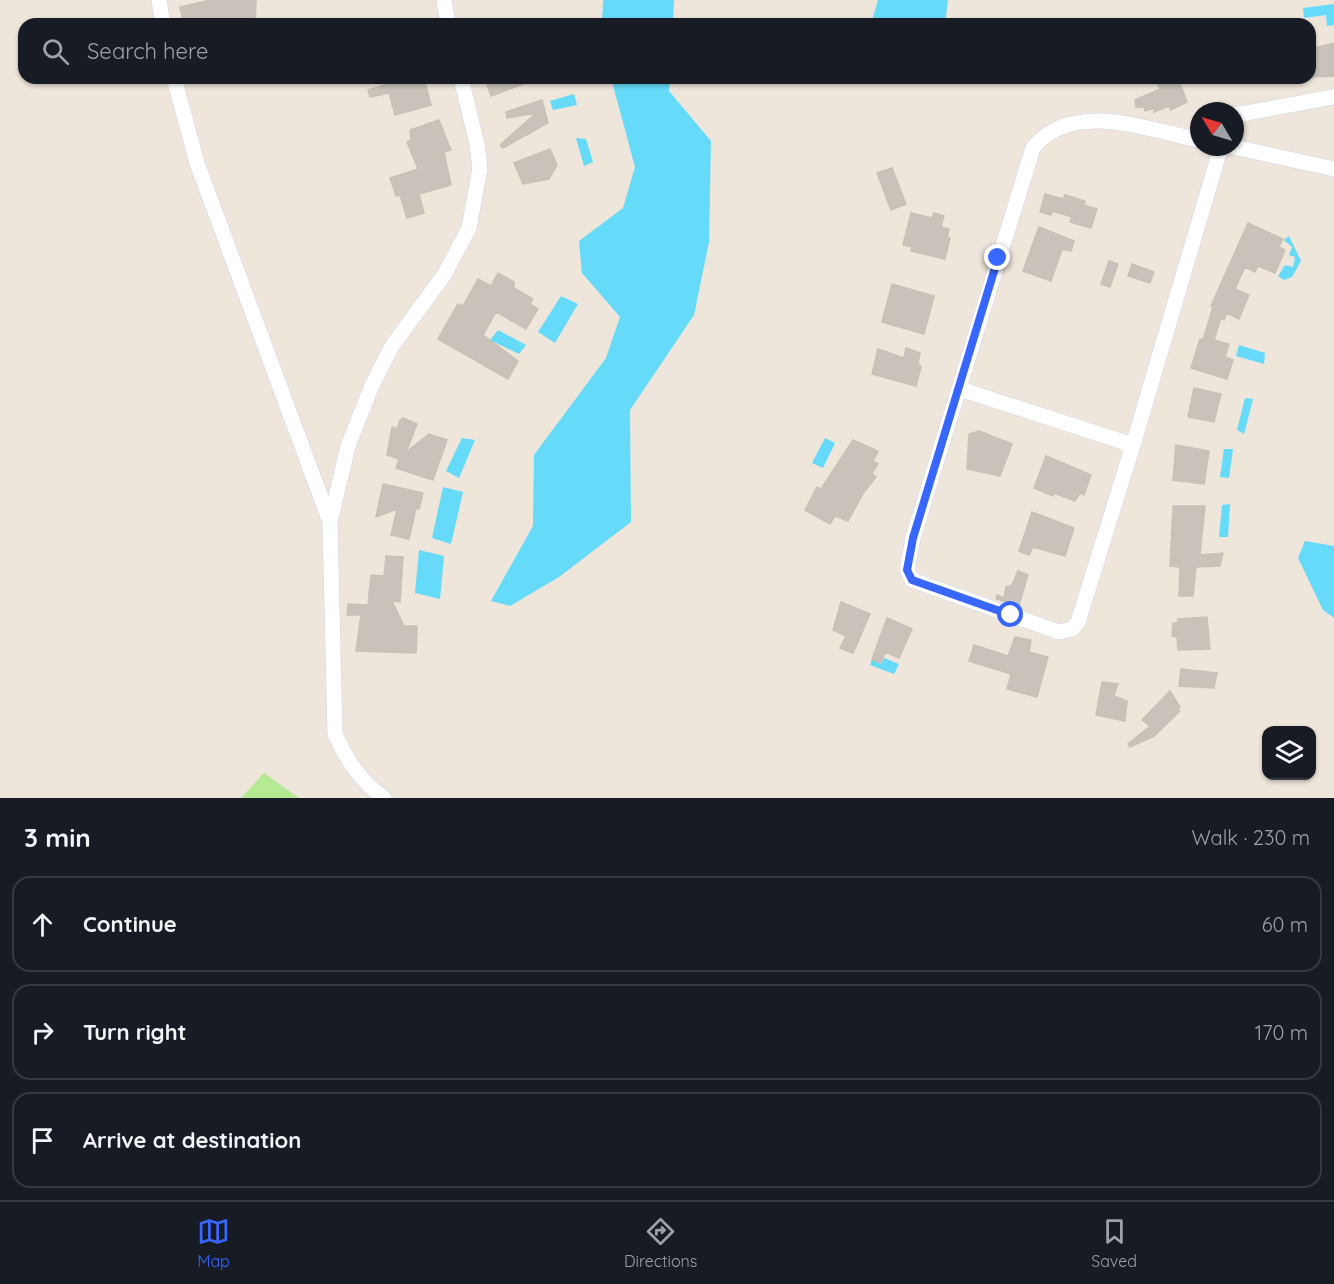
<!DOCTYPE html>
<meta charset="utf-8">
<style>
:root{--surface:#171b24;--page:#20242c;--text:#f1f3f6;--muted:#9ea1a6;--line:#363941;--accent:#3767ff}
body{margin:0;font-family:Quicksand,sans-serif;background:var(--page);color:var(--text)}
.controls{position:absolute;right:18px;bottom:18px;display:grid;overflow:hidden;border-radius:12px;box-shadow:0 2px 4px #0004}
.controls button{width:54px;height:54px;display:grid;place-items:center;padding:0;border:0;border-bottom:2px solid var(--line);background:var(--surface);color:var(--text);font:30px sans-serif}
.compass{position:absolute;left:1190px;top:102px;width:54px;height:54px;border-radius:50%;background:var(--surface);box-shadow:0 2px 4px #0004;rotate:308deg}
.stop{position:absolute;width:18px;height:18px;margin:-14px;border:4px solid #3767ff;border-radius:50%;background:#fff}
.stop.end{background:#3767ff;border-color:#fff;box-shadow:0 2px 6px #0008}
.list{margin:0;padding:0;list-style:none}
h2{display:flex;justify-content:space-between;align-items:center;height:78px;margin:0;padding:0 24px;font-size:26px}
h2 small{font-size:20px;font-weight:400;color:var(--muted)}
.list li{display:grid;grid-template-columns:39px 1fr auto;gap:18px;align-items:center;box-sizing:border-box;height:96px;margin:0 12px 12px;padding:0 12px;border:2px solid var(--line);border-radius:18px}
.list b{display:block;font-size:22px;white-space:nowrap}
.list em{font-size:20px;font-style:normal;color:var(--muted)}
.icon{flex:none;width:33px;height:33px;fill:none;stroke:currentColor;stroke-width:2;stroke-linecap:round;stroke-linejoin:round}
.map{position:relative;flex:none;width:1334px;height:798px;overflow:hidden}
.search{position:absolute;background:var(--surface);box-shadow:0 2px 4px #0004;left:18px;right:18px;top:18px;height:66px;display:flex;align-items:center;gap:15px;box-sizing:border-box;padding:0 21px;border-radius:18px;color:var(--muted);font-size:22px}
.sheet{height:402px;background:var(--surface)}
nav{display:flex;justify-content:space-around;align-items:center;box-sizing:border-box;height:84px;border-top:2px solid var(--line);background:var(--surface);font-size:16px;color:var(--muted)}
nav a{display:grid;justify-items:center;gap:3px}
nav .on{color:var(--accent)}
.map>svg:first-child{display:block}
.green{fill:#b5e993}
.water{fill:#65daf9}
.building{fill:#c9c2bb;stroke:#c9c1b4;stroke-width:1.5}
.lines{fill:none;stroke-linecap:round;stroke-linejoin:round}
.minor-casing{stroke:#d0d5e5;stroke-width:16}
.minor{stroke:#fff;stroke-width:15}
.route{stroke:#3767ff;stroke-width:8}
</style>
<div class="map">
<svg width="1334" height="798" viewBox="0 0 1334 798">
<rect width="100%" height="100%" fill="#eee5db"/>
<path class="green" d="M264 773 299 798H241Z"/>
<path class="water" d="M603 0H674L673 24H602Z
M878 0H948L945 24H871Z
M1334 4V25L1327 26 1326 15 1304 18 1303 8Z
M611 78H670L669 91 711 141 709 242 694 315 630 410 631 522 559 577 510 606 491 601 533 526 534 455 606 358 620 317 582 273 579 241 623 208 635 167Z
M574 94 577 105 553 110 550 101Z
M576 138 586 139 593 162 584 166Z
M1289 236 1301 261 1292 277 1284 280 1278 276 1285 265 1293 267 1295 257 1289 255 1292 247 1284 240Z
M561 296 578 304 555 343 538 332Z
M498 330 526 345 519 354 490 340Z
M1239 345 1265 353 1264 364 1236 356Z
M1245 398 1253 399 1244 434 1237 430Z
M462 438 475 440 459 478 446 471Z
M825 438 835 443 823 468 812 463Z
M1224 449H1233L1229 478 1220 477Z
M443 487 463 492 451 544 432 538Z
M1230 504 1228 537H1219L1222 505Z
M1305 541 1334 546V618L1323 610 1298 558Z
M419 550 444 556 440 599 415 593Z
M884 658 899 664 894 674 870 665 872 659 881 664Z"/>
<path class="building" d="M210 0H256L255 24H184L180 7Z
M1334 43V76L1310 77V49Z
M409 78H424L431 105 395 115 389 93 370 97 368 90Z
M485 78H536L537 79 491 96Z
M1155 78H1178L1187 102 1171 110 1169 106 1154 112 1155 108 1145 111 1144 107H1136L1135 100 1160 89Z
M542 100 548 123 503 148 500 145 536 113 507 118 506 112Z
M439 120 451 150 444 152 451 185 419 194 424 213 407 218 400 195 396 196 390 178 418 169 407 142 411 140 410 130Z
M550 149 557 165 549 179 523 184 514 163Z
M892 168 906 204 891 210 877 173Z
M1045 194 1063 199 1065 195 1085 201 1084 205 1097 209 1091 228 1070 222 1072 217 1052 211 1051 215 1040 212Z
M911 213 932 218 934 213 944 216 941 227 949 229 947 237 950 238 945 259 911 251 912 247 903 245Z
M1248 223 1283 239 1279 247 1285 250 1275 273 1258 266 1255 272 1245 267 1235 289 1249 295 1239 319 1227 313 1224 320 1221 318 1214 340 1229 344 1225 357 1233 360 1227 379 1191 368 1200 339 1203 340 1213 307 1211 306Z
M1039 227 1074 241 1071 251 1062 249 1051 281 1023 271Z
M1109 261 1118 264 1110 287 1101 284Z
M1132 264 1154 272 1150 283 1128 276Z
M498 273 514 282V288L533 299 530 304 538 309 526 329 496 312 483 335 518 361 508 379 438 339 458 304 463 306 478 279 491 286Z
M892 284 934 296 924 334 882 322Z
M906 348 920 353 918 363 921 367 916 386 872 374 878 349 904 358Z
M1194 388 1221 394 1214 422 1188 417Z
M403 418 417 424 406 452 429 434 447 440 433 480 396 468 399 459 387 455 392 427 397 429 400 420Z
M979 431 1012 444 1000 476 967 469 969 434Z
M853 440 878 451 873 461 878 464 872 473 876 477 864 492 848 521 835 516 830 524 805 510 817 487 821 489Z
M1176 445 1209 451 1204 484 1173 480Z
M1046 456 1091 475 1084 495 1080 493 1075 501 1054 493 1053 496 1034 488Z
M383 484 423 493 419 509 416 508 409 539 391 535 397 509 376 517Z
M1173 506H1205L1200 555 1223 553 1220 566 1196 567 1193 596H1179L1180 567 1170 566Z
M1032 512 1074 528 1065 556 1033 547 1029 555 1019 551Z
M386 556 403 557 400 602 392 601 404 626H417L416 653 356 651 361 615H347L348 604 368 605 371 575 384 576Z
M1018 571 1028 575 1019 605 996 599 997 595 1004 598 1006 587 1012 585Z
M841 602 870 614 853 653 840 648 846 636 833 630Z
M1207 617 1210 649 1178 650 1177 637 1172 636 1173 623H1177L1178 619Z
M887 618 912 629 899 658 885 652 881 663 872 659Z
M1015 637 1031 640 1029 652 1048 657 1037 697 1007 689 1011 674 969 661 974 645 1008 656Z
M1181 669 1217 673 1214 688 1179 686Z
M1102 682 1118 684 1114 696 1127 701 1125 721 1096 715Z
M1170 691 1180 707 1178 709 1180 711 1154 736 1130 747 1128 744 1150 726 1142 720Z"/>
<g class="lines">
<defs>
<path id="minor" d="M159 0 163 24
M444 0 448 24
M174 78 197 163 330 522
M1235 115 1334 97
M1199 140C1148 130 1073 99 1033 148L913 538 907 570 912 580 1059 632 1072 629 1078 622 1133 445 1221 147
M1234 147 1334 169
M960 389 1133 445
M384 798C360 780 347 761 335 734L330 522 348 446 373 383 392 346 444 275 469 228 480 168 477 144 461 78"/>
</defs>
<use href="#minor" class="minor-casing"/>
<use href="#minor" class="minor"/>
</g>
<g class="lines">
<path class="route" d="M998 258 913 538 907 570 912 580 1011 615"/>
</g>
</svg>
<div class="controls">
<button><svg class="icon" aria-label="layers" viewBox="0 0 24 24"><path d="M12 4l9 5-9 5-9-5zM3 14l9 5 9-5"/></svg></button>
</div>
<svg class="compass" viewBox="-18 -18 36 36"><path d="M0-13l5 13h-10z" fill="#e53935"/><path d="M0 13l5-13h-10z" fill="#9ea1a6"/></svg>
<div class="stop" style="left:1011px;top:615px"></div>
<div class="stop end" style="left:998px;top:258px"></div>
<div class="search"><svg class="icon" aria-label="search" viewBox="0 0 24 24"><circle cx="10" cy="10" r="6"/><path d="M15 15l6 6"/></svg>Search here</div>
</div>
<section class="sheet">
<h2>3 min<small>Walk · 230 m</small></h2>
<ul class="list">
<li><svg class="icon" aria-label="ahead" viewBox="0 0 24 24"><path d="M12 20V5M6 11l6-6 6 6"/></svg><div><b>Continue</b></div><em>60 m</em></li>
<li><svg class="icon" aria-label="right" viewBox="0 0 24 24"><path d="M7 20v-9h11M14 6l5 5-5 5"/></svg><div><b>Turn right</b></div><em>170 m</em></li>
<li><svg class="icon" aria-label="arrive" viewBox="0 0 24 24"><path d="M6 21V4h12l-3 4 3 4H6"/></svg><div><b>Arrive at destination</b></div></li>
</ul>
</section>
<nav>
<a class="on"><svg class="icon" aria-label="map" viewBox="0 0 24 24"><path d="M3 6l6-2 6 2 6-2v14l-6 2-6-2-6 2zM9 4v14M15 6v14"/></svg>Map</a>
<a><svg class="icon" aria-label="directions" viewBox="0 0 24 24"><path d="M12 3l9 9-9 9-9-9zM9 14v-3h6M13 9l2 2-2 2"/></svg>Directions</a>
<a><svg class="icon" aria-label="saved" viewBox="0 0 24 24"><path d="M7 4h10v16l-5-4-5 4z"/></svg>Saved</a>
</nav>
